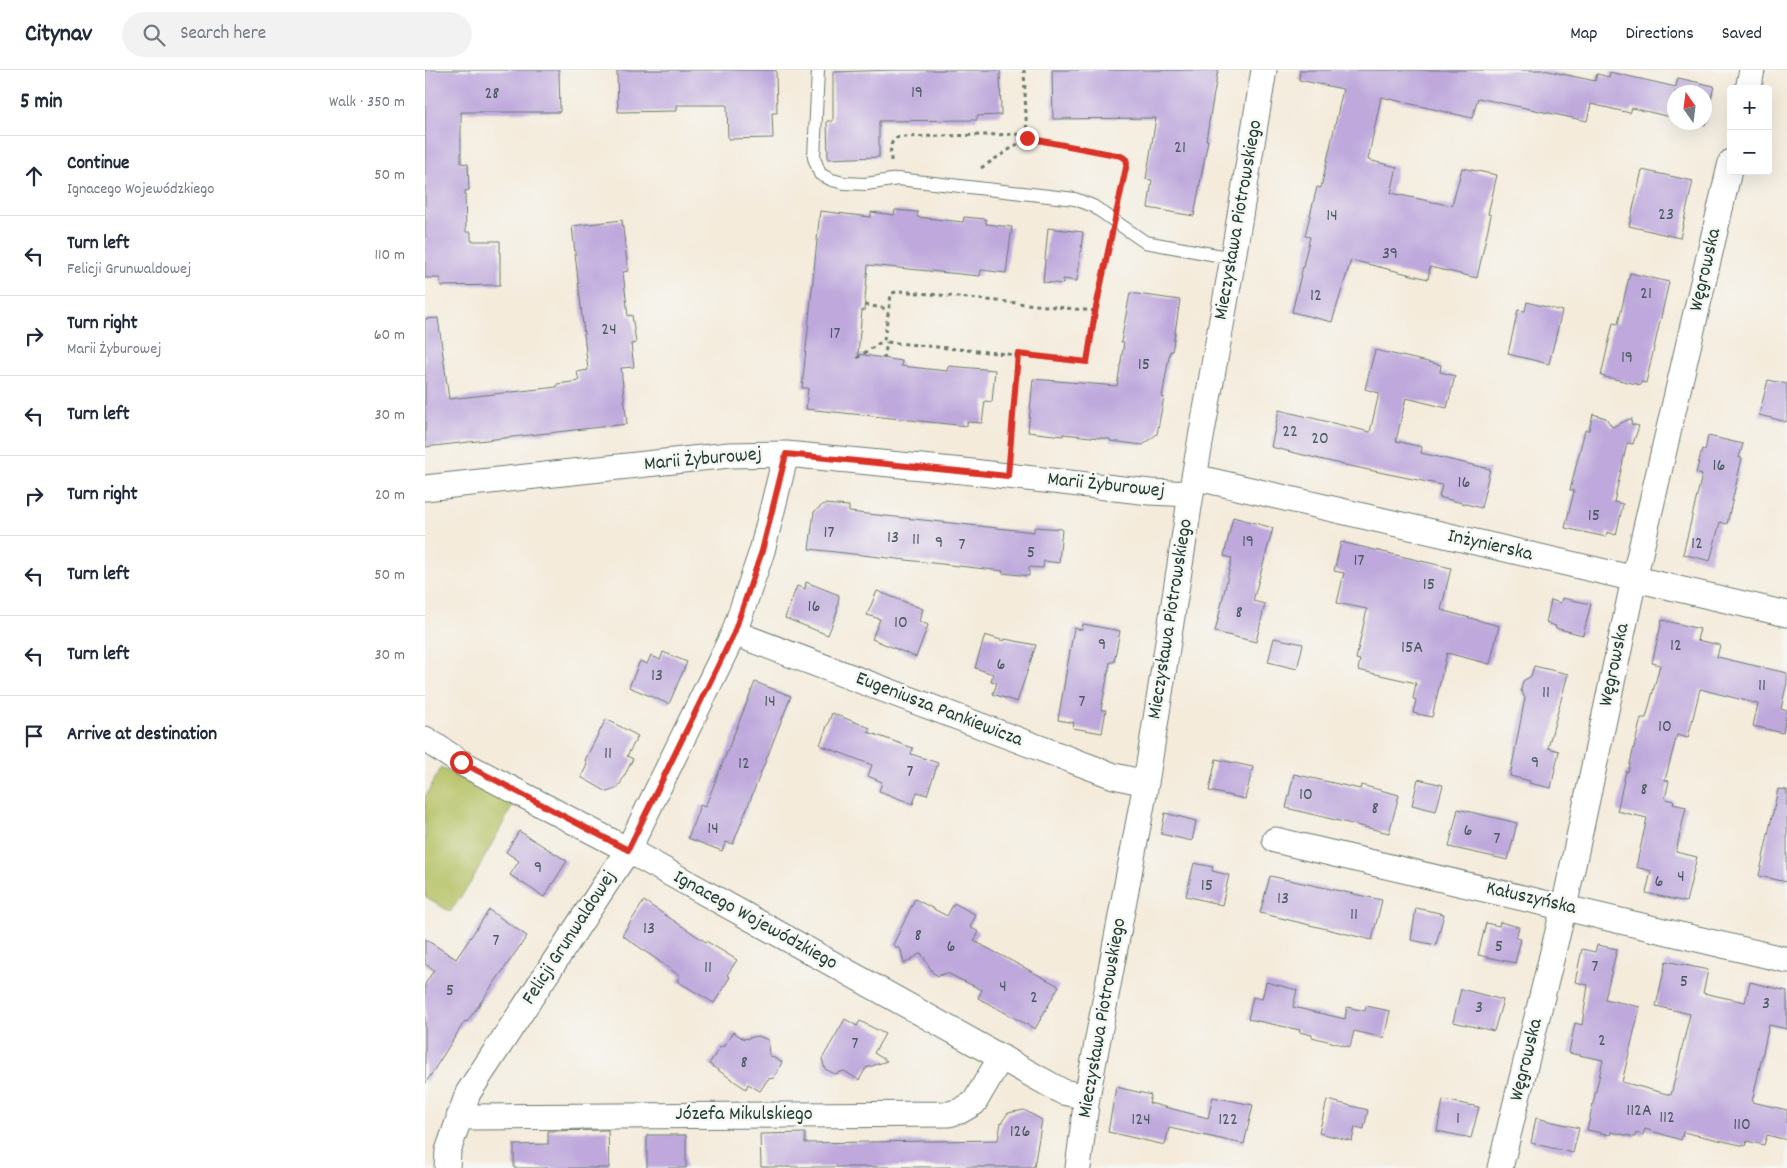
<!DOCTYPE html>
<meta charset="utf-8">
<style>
:root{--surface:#fff;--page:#f2f2f3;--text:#1f2937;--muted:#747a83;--line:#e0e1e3}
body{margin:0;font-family:Dekko,sans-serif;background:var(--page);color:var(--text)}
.controls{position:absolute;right:15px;top:15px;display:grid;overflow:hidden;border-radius:5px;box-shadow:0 5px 20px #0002}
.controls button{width:45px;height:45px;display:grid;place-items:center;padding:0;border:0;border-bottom:1px solid var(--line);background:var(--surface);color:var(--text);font:25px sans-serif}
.compass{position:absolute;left:1242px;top:15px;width:45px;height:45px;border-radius:50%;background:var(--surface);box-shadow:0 5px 20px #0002;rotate:346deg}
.stop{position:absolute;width:15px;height:15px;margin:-11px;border:4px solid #d93025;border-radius:50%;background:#fff}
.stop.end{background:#d93025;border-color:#fff;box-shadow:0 1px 5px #0008}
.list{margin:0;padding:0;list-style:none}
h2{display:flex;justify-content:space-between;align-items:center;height:65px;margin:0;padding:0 20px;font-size:21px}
h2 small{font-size:16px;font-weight:400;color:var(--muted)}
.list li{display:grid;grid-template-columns:32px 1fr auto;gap:15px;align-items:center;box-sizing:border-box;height:80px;padding:0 20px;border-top:1px solid var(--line)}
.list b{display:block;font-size:19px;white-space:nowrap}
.list p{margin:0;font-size:16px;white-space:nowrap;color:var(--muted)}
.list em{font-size:16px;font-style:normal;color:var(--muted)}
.icon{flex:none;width:28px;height:28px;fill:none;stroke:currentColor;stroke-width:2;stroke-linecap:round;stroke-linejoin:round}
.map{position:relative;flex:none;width:1362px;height:1098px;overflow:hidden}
header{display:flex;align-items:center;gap:30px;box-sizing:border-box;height:70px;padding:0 25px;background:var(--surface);border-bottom:1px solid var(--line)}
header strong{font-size:24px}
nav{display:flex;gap:28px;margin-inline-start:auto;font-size:18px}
.search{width:350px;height:45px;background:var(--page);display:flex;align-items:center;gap:12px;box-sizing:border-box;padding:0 18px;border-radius:28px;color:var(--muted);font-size:19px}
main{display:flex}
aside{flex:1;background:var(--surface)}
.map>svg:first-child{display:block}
.green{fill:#b5c163;stroke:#6a7f4c}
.building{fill:#bea8dc}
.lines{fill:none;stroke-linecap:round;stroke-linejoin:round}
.service-casing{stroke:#6a7a6e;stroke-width:14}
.minor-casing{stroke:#6a7a6e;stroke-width:27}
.path{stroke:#6a7a6e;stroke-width:3;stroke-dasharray:4 4;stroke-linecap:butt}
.service{stroke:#fff;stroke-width:12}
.minor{stroke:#fff;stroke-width:25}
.route{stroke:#d93025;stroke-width:6}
.labels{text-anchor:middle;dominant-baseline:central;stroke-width:5;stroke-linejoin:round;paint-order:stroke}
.number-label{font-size:18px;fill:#47585e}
.street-label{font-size:20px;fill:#1f3d34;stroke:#f6f6f2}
</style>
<header>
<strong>Citynav</strong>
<div class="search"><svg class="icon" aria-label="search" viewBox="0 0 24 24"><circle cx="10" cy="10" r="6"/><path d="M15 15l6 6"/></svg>Search here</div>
<nav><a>Map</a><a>Directions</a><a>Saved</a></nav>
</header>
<main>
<aside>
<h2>5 min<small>Walk · 350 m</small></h2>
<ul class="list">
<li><svg class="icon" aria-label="ahead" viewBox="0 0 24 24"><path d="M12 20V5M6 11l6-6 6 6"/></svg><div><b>Continue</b><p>Ignacego Wojewódzkiego</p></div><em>50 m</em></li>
<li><svg class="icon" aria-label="left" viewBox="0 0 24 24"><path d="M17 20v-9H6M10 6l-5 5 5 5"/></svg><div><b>Turn left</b><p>Felicji Grunwaldowej</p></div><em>110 m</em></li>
<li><svg class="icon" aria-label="right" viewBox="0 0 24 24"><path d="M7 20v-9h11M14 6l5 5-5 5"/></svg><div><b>Turn right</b><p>Marii Żyburowej</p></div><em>60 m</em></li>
<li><svg class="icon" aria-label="left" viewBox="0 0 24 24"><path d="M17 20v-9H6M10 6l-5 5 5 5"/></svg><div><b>Turn left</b></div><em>30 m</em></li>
<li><svg class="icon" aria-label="right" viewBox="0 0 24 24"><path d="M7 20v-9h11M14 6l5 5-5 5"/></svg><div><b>Turn right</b></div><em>20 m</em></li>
<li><svg class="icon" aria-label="left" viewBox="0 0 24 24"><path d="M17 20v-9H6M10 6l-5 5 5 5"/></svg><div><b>Turn left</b></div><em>50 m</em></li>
<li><svg class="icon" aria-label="left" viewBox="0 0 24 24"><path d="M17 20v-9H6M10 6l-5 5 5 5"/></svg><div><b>Turn left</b></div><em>30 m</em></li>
<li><svg class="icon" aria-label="arrive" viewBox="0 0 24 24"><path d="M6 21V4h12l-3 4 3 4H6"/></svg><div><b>Arrive at destination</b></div></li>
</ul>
</aside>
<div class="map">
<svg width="1362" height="1098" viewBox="0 0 1362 1098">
<rect width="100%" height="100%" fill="#f6f6f2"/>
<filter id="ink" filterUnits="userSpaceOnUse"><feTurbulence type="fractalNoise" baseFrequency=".02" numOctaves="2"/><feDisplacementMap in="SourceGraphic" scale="10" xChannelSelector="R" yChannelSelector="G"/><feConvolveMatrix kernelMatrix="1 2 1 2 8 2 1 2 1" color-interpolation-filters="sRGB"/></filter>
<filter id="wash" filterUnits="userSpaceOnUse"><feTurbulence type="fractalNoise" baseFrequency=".0096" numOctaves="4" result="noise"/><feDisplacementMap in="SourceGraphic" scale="20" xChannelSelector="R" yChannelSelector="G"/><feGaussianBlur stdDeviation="1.12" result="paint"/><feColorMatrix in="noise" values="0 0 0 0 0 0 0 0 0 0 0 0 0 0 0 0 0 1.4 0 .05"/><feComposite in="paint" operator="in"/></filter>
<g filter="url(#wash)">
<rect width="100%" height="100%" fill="#f4ebdb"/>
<path class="green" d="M16 698 88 735 46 812 25 842 0 826V727Z"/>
<g id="blocks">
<path class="building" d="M0 0H134L135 42H36V93L43 94 44 120 40 121 41 162H46V171H75V215L16 216 15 208H0Z
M192 0H351L352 43H347L348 68 303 69 302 35H252V41L193 42Z
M470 0H575L576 45 552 46V50L454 51V87L403 89 402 51H408V2Z
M627 0H793L781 70H783L769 146 723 138 727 110 721 109 731 48 628 49Z
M875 0H1119L1170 11 1172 4 1184 7 1185 2 1251 17 1253 8 1289 16 1280 55 1268 52H1280V22H1250V48L1207 38 1205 43 1166 34 1162 51 1053 28 1047 48 956 27 943 90 972 97 966 123 1027 136 1037 98 1072 105 1063 144 1066 145 1052 208 1005 197 1003 209 926 190 907 252 867 242 885 167 880 166 892 117 896 118 918 19 874 10Z
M1217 100 1268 111 1255 168 1204 156Z
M470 140 493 142 492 147 538 152 539 147 561 149V154L587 157 581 203 556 200 555 206 443 195 439 241 437 240 433 284 477 291 476 296 522 301 523 296 570 300 567 332 560 331 557 353 542 352V356L381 339 383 318H377L395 141 446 147V142L469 145Z
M197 150 203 201 198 202 203 246 207 245 211 273 206 274 209 297 196 298 202 354 0 377V249L13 248 24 329 132 317V314L154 311 152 302 163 300 147 156Z
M623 158 658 162 652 211 638 209V214L618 212Z
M1205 203 1244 212 1221 313 1216 312V315L1176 306 1188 253 1193 254Z
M705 223 755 230 747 282 745 281 737 327H739L732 364 718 375 685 371V369L638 364V366L603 362 608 309 692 316 699 272H696Z
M1102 232 1137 241 1124 294 1083 284 1093 240 1100 241Z
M950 280 1016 295 1015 302 1030 306 1022 338 981 328 971 371 997 377 996 383 1065 399 1056 438 1014 427 1017 415 915 394 846 377 854 340 945 362 954 323 940 319Z
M1343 310 1362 314V352L1334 345Z
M1168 344 1181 348 1187 357 1207 348 1206 354 1214 356 1208 374 1202 373 1189 432 1198 434 1191 465 1182 462 1181 467 1140 458 1149 421 1145 420 1160 360H1164Z
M1283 366 1318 374 1314 388H1317L1302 454 1295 452 1285 491 1258 484 1277 405 1271 403 1277 379 1280 381Z
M399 434 424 436V442L609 462V457L637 459 634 493 619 491 618 498 604 497V506L577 503 578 501 384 479 389 442Z
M808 447 848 458 828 531 840 534 831 572 790 562 807 488 799 486Z
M916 472 1026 498 1016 540 1074 556 1065 594 1022 583 1007 647 988 643 991 630 988 629 991 613 933 600 935 590 931 589 942 539 912 533 919 503 909 501Z
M381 512 414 525 412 542 403 565 360 548 372 516 380 519Z
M452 521 498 539 494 551 503 555 491 587 447 569 455 549 442 545Z
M1137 528 1166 534 1158 565 1130 558 1131 556 1121 553 1126 530 1136 533Z
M1237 550 1275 559 1272 570 1295 575 1292 587 1362 603V612L1356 639 1362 641 1358 663 1328 656 1333 634 1275 619 1263 668 1252 665 1240 710 1244 711 1240 729 1249 731 1248 734 1261 737 1251 782 1272 787 1261 832 1221 823 1226 801 1211 797 1222 748 1192 741 1201 701 1203 702 1216 648H1221L1235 595 1227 593Z
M658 554 695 561 689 592H685L676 640H681L677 663 648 658 649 653 633 650 649 558 657 560Z
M560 565 579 571 580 569 611 575 592 632 568 624 572 613 566 611 568 604 550 598Z
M849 568 878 574 872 599 843 592Z
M238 582 262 592 244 634 204 617 215 591 222 594 226 585 235 590Z
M1109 596 1143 604 1123 678 1134 681 1126 718 1104 713 1105 711 1085 706 1100 628 1096 620 1098 611 1106 606Z
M330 612 366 626 308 774 301 772 297 781 263 768 275 735 280 737Z
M407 643 445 658 443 662 488 678 486 684 513 693 502 725 492 722 488 734 454 721 457 712 443 706 447 695 395 675Z
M181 649 213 666 202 686 208 689 193 718 182 722 156 707 162 695 160 690Z
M791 689 828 697 820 729 784 721Z
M869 704 935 719 936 715 974 725 964 763 861 738Z
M993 709 1018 715 1011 741 987 735Z
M1353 719 1362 720V812L1334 806Z
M1033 739 1092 753 1083 790 1024 777Z
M740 743 771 751 767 771 736 764Z
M94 761 142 791 119 827 85 805 94 791 81 782Z
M769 793 788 797 787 801 804 805 797 835 761 826Z
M845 806 957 830 947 870 835 843Z
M490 829 522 846 529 833 551 845 545 857 554 862 549 871 634 916 610 959 553 928 557 920 522 903 513 906 508 903 496 883 479 894 476 880 468 875Z
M219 831 281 872V871L312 890 302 905 305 907 289 933 252 911 255 906 197 865Z
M991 838 1019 844 1011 875 986 870Z
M64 840 102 866 42 952 40 951 0 1014V914L9 900 0 894V869L31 889Z
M1075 852 1094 857 1091 868 1096 869 1090 893 1053 885 1061 853 1074 856Z
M1172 875 1192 879 1180 929 1215 937 1197 1012 1246 1025 1265 944 1231 936 1241 891 1283 900 1278 923 1320 932 1325 912 1362 921V959L1344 955 1327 1032 1362 1040V1070L1342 1065 1339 1075 1322 1071 1320 1076 1258 1062 1256 1070 1220 1059 1218 1065 1211 1063 1210 1067 1186 1062 1185 1065 1162 1060 1178 990 1144 983 1150 953 1157 955 1163 915 1150 912 1157 879 1170 882Z
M841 912 872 920 868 937 920 949 922 937 940 941 941 936 965 941 959 968 929 961 925 977 887 967V965L874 962 875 960 823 949 828 927 837 929Z
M1036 919 1078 930 1069 961 1028 952Z
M420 949 432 956 435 951 460 964 449 983 462 991 441 998 434 1010 419 1001 410 1004 400 999 397 989Z
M308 962 319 969 333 966 343 970 344 985 357 992 349 1008 343 1009 335 1021 323 1014 321 1019 284 994 295 977 299 976Z
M691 1017 726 1025 724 1033 783 1048 788 1027 828 1035 819 1074 744 1058 740 1075 683 1062Z
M902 1030 943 1040 939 1059 930 1057 927 1071 894 1063Z
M1018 1030 1054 1037 1046 1068 1012 1061Z
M599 1040 617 1050 609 1097H336L335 1064 380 1063V1073L573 1070 576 1053 583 1043Z
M1111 1048 1154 1058 1148 1083 1106 1073Z
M183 1060 184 1098H89V1075L123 1074V1061Z
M222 1065H261V1098H222Z"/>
</g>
</g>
<g filter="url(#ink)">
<use href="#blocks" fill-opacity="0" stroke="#6a7a6e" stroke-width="1"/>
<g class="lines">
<defs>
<path id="service" d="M393 0 389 88 395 104 407 110 419 113 441 114 473 109 650 129 668 136 720 172 808 188"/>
<path id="minor" d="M1323 19 1327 0
M769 407 1362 544
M0 418 304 385 361 384 538 401 725 422 766 424
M309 563 689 706 721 713
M0 669 35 692 203 780 638 1022 662 1027
M850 770 1362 890
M34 1047 524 1044 535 1041 549 1033 576 987
M22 1098 23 1081 43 1023 203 780 309 563 337 481 361 384
M653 1098 662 1027 721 713 766 424 808 188 839 0
M1075 1098 1139 837 1209 509 1306 92"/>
</defs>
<use href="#service" class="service-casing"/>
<use href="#minor" class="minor-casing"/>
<path class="path" d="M602 68 696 85 701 89 702 93 694 130
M466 91C466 82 463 70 474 67L602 64
M556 98 602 68 599 0
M440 235 463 239
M670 241 475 221 467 223 466 225 459 270 462 272 662 292 685 170
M432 288 459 270
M459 289 462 272
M585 381 593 284"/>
<use href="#service" class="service"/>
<use href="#minor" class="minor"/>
</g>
</g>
<g class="lines" filter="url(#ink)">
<path class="route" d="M36 692 203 780 309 563 337 481 361 384 583 406 593 284 662 292 670 242 702 93 701 89 696 86 602 68"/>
</g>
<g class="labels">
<g class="number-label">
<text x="492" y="23">19</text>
<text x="67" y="24">28</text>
<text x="755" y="78">21</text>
<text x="1241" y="145">23</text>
<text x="907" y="146">14</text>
<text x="965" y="184">39</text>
<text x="1221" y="224">21</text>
<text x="891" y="226">12</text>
<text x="184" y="260">24</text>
<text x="410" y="264">17</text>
<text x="1202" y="288">19</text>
<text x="719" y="295">15</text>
<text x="865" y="362">22</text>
<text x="895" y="369">20</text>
<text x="1294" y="396">16</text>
<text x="1039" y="413">16</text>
<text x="1169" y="446">15</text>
<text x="404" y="463">17</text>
<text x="468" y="468">13</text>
<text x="491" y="470">11</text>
<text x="823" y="472">19</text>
<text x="514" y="473">9</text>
<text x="1272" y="474">12</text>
<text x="537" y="475">7</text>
<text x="606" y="483">5</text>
<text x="934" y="491">17</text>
<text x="1004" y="515">15</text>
<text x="389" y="537">16</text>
<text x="814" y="543">8</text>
<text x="476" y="553">10</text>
<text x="677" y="575">9</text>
<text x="1251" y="576">12</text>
<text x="987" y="578">15A</text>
<text x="576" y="595">6</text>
<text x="232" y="606">13</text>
<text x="1337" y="616">11</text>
<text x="1121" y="623">11</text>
<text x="345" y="632">14</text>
<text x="657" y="632">7</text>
<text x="1240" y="657">10</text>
<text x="183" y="684">11</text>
<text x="1110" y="693">9</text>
<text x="319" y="694">12</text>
<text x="485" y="702">7</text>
<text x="1219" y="720">8</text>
<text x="881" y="725">10</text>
<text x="950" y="739">8</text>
<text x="288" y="759">14</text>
<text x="1043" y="761">6</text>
<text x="1072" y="769">7</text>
<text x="113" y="798">9</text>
<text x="1256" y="807">4</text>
<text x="1234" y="812">6</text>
<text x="782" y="816">15</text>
<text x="858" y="829">13</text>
<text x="929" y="845">11</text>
<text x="224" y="859">13</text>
<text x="493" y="866">8</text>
<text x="71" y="871">7</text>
<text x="526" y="877">6</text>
<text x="1074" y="877">5</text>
<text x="1170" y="897">7</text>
<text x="283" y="898">11</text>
<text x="1259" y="912">5</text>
<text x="578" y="917">4</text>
<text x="25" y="921">5</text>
<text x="609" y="928">2</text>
<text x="1341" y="934">3</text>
<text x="1054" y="938">3</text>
<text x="1177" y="971">2</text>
<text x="430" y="974">7</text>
<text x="319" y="993">8</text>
<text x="1214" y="1041">112A</text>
<text x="1242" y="1048">112</text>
<text x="1033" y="1049">1</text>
<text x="716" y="1050">124</text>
<text x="803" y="1050">122</text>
<text x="1317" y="1055">110</text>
<text x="595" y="1062">126</text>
</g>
<g class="street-label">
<text transform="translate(814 150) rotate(-80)">Mieczysława Piotrowskiego</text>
<text transform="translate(1281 200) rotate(-77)">Węgrowska</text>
<text transform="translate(278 390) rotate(-5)">Marii Żyburowej</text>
<text transform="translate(681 416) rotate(6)">Marii Żyburowej</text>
<text transform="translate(1065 476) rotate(13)">Inżynierska</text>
<text transform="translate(746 549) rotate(-81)">Mieczysława Piotrowskiego</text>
<text transform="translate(1190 595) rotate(-78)">Węgrowska</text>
<text transform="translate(514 640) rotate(21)">Eugeniusza Pankiewicza</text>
<text transform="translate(1106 829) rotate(13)">Kałuszyńska</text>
<text transform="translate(330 851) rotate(29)">Ignacego Wojewódzkiego</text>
<text transform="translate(145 868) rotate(-57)">Felicji Grunwaldowej</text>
<text transform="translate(678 948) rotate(-80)">Mieczysława Piotrowskiego</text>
<text transform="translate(1102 990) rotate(-76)">Węgrowska</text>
<text x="319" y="1045">Józefa Mikulskiego</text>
</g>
</g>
</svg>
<div class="controls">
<button>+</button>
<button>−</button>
</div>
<svg class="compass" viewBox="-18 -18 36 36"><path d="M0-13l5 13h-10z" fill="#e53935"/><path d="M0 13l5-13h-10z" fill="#747a83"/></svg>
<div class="stop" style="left:36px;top:692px"></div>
<div class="stop end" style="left:602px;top:68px"></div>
</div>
</main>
